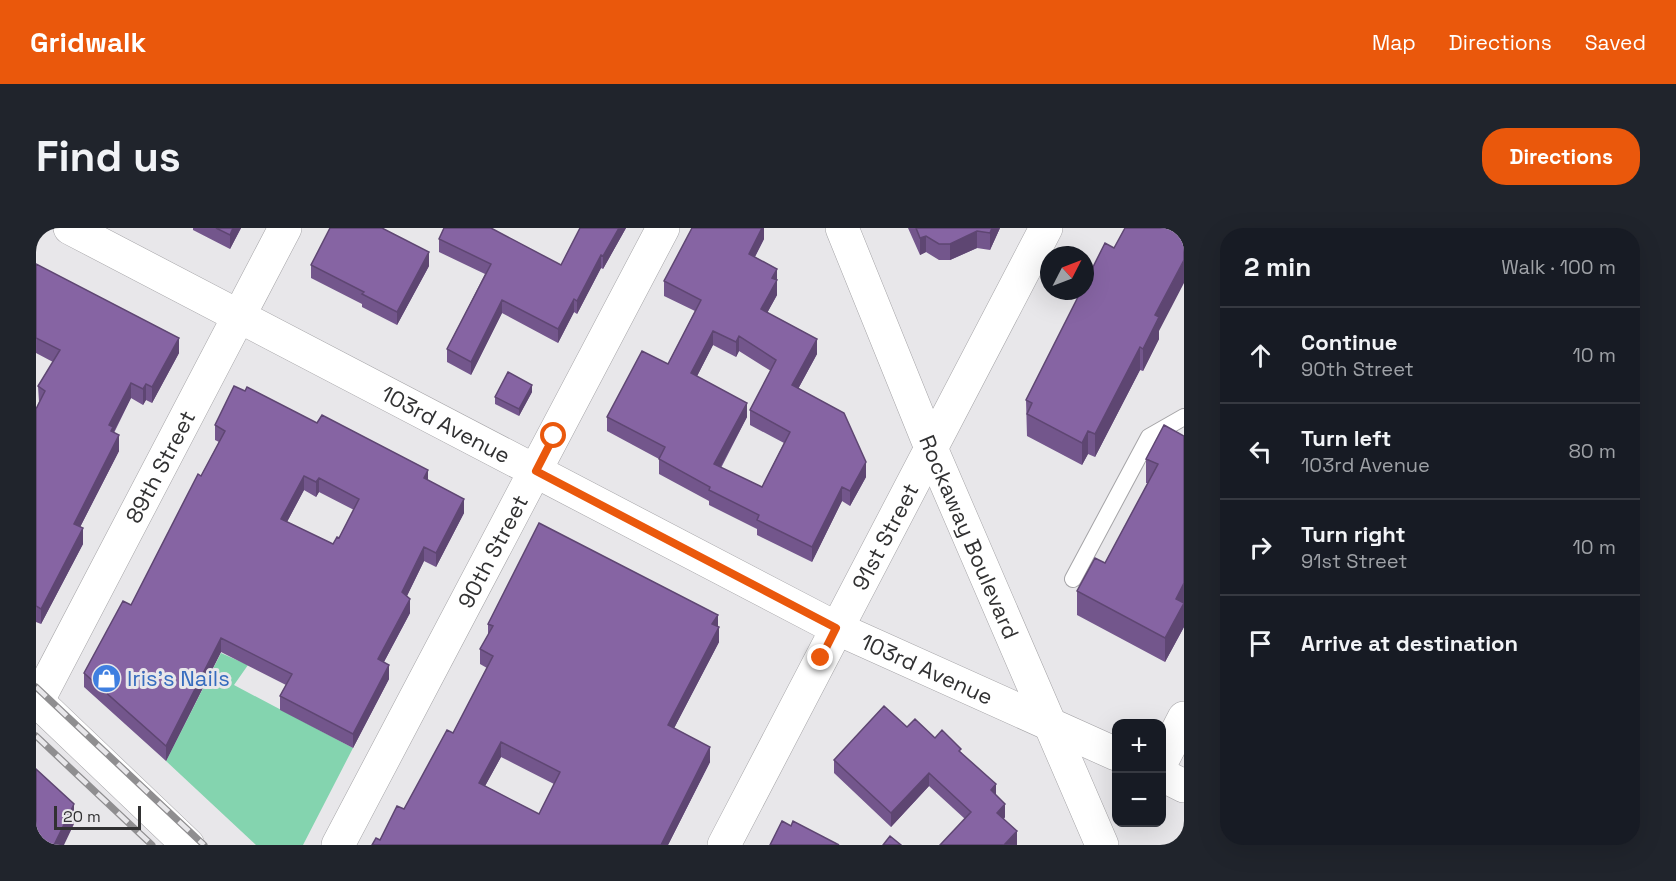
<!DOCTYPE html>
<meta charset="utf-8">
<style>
:root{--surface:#171b24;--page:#20242c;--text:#f1f3f6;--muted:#9ea1a6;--line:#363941;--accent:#ea580c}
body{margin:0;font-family:"Space Grotesk",sans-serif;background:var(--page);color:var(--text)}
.controls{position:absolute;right:18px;bottom:18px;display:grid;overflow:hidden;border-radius:12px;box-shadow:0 6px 24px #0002}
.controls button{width:54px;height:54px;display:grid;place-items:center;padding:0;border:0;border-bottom:2px solid var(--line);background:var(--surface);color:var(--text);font:30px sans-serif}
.compass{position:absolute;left:1004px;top:18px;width:54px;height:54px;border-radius:50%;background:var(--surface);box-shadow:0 6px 24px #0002;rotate:48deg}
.scale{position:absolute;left:18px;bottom:15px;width:87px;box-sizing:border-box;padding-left:6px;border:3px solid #313132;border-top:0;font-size:16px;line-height:21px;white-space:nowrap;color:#313132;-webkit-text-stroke:4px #e8e7ea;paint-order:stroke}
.stop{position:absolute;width:18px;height:18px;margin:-14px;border:4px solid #ea580c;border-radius:50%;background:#fff}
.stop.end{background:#ea580c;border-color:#fff;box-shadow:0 2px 6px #0008}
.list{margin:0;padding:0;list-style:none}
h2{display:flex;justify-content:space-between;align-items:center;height:78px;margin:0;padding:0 24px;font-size:26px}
h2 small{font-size:20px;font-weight:400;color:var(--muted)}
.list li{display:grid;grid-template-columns:39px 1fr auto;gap:18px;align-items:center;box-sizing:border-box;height:96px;padding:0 24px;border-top:2px solid var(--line)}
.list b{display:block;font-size:22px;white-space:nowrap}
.list p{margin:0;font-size:20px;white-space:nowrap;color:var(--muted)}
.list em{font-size:20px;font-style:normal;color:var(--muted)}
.icon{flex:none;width:33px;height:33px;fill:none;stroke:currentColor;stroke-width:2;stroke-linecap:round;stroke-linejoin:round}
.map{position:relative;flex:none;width:1148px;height:617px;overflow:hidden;border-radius:24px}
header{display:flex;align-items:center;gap:36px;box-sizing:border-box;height:84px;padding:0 30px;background:var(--accent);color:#fff}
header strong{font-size:28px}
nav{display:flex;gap:33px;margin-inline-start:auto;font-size:21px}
.intro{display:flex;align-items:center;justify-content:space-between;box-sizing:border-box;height:144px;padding:0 36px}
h1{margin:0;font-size:42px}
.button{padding:15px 27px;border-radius:24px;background:var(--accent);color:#fff;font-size:21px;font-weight:700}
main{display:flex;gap:36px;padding:0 36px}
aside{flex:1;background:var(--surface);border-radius:24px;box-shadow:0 6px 24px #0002}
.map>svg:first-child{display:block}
.green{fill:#84d4af}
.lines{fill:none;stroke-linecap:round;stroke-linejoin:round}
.lane-casing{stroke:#a5a4a7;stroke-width:18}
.street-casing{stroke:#a5a4a7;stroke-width:34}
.secondary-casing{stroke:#a5a4a7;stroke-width:34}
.primary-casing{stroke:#a5a4a7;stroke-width:34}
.lane{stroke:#fff;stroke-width:16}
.street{stroke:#fff;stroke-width:33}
.secondary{stroke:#fff;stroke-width:33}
.primary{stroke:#fff;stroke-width:33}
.rail-casing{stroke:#8f8e90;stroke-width:7}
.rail{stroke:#e8e7ea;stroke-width:4.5;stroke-dasharray:14;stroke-linecap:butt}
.wall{fill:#73568c;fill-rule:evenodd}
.shaded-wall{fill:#5e4672}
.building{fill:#8664a3;stroke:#5e4672;stroke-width:1.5;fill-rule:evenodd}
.route{stroke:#ea580c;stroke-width:8}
.labels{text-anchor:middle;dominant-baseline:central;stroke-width:6;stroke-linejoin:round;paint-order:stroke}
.street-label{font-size:22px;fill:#313132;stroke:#e8e7ea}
.shop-label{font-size:22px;fill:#366cbe;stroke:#e8e7ea;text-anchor:start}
</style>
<header>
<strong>Gridwalk</strong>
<nav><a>Map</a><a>Directions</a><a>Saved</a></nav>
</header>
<div class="intro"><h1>Find us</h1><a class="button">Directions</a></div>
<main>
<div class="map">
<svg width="1148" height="617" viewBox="0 0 1148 617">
<rect width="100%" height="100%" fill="#e8e7ea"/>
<path class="green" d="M185 425 212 437 198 457 317 520 267 617H220L130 533Z"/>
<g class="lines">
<defs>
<path id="lane" d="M1037 351 1113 209 1148 189"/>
<g id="street">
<path id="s1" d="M34 0 800 400 1080 526"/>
<path id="s2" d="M0 476 249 0"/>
<path d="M1126 533 1148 490"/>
<path d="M1126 547 1148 558"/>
<path id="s3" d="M302 617 627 0"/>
<path id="s4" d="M688 617 1010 0"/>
</g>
<path id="secondary" d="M0 472 152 617"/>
<g id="primary">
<path id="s5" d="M806 0 895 220 1066 617"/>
</g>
</defs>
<use href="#lane" class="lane-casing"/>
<use href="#street" class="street-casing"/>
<use href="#secondary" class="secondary-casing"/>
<use href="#primary" class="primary-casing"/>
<use href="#lane" class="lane"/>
<use href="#street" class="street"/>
<use href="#secondary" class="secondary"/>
<use href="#primary" class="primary"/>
<defs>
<path id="rail" d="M0 459 168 617
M0 508 116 617"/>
</defs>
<use href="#rail" class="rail-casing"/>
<use href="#rail" class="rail"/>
</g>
<path class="wall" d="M157 0H205L194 21 157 2Z
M544 0H590L567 41 565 40 541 86 538 84 522 115 466 85 435 147 411 134V121L449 46 403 24V11L525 37Z
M728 0V11L719 29 741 41V67L731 85 781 126 762 161 830 249 814 278 806 273 776 334 721 307V301L673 277V273L623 246V231L571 203V189L632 136 659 83 628 68V53ZM677 117 700 129 703 123 735 143 714 182V197L748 215 726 259 685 240 711 189 661 148Z
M872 0H964L954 22 941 20 914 32H903L890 24 884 27Z
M0 36 143 125 116 175 110 172 107 177 95 170 78 205 83 223 44 299 47 316 5 396 0 394V181L3 174 2 158 17 134 0 125Z
M275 37 393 38 361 97 326 79V76L275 50Z
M1123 103V111L1107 143 1104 142 1059 229 1052 226 1046 237 991 208 990 172Z
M496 164 483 188 459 176V169Z
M179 197 392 252 428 285 400 339 388 333 371 368 374 385 348 434 353 451 317 520 244 482V468L250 457 185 424 130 533 48 459V445L95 377 165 248 183 214 179 212ZM268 262 280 269 283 264 318 282 303 310 297 316 251 294Z
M1148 208V399L1129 434 1041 387V363L1069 335 1112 255H1110V231Z
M452 396 682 398 683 414 638 500 674 534 632 617 344 612 368 581 417 505 451 440 444 436V421L452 407ZM465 529 518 556 503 586 449 558Z
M899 510 925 524 960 567 969 589 968 591 981 617 929 591 893 558 855 599 798 545V532Z"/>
<path class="shaded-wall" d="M197 0H205L194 21V7Z
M583 0H590L567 41V28Z
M726 0H728V11L713 40V26Z
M956 0H964L954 22V5Z
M941 3V20L914 32V16Z
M890 8V24L884 27V10Z
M393 24V38L361 97V84Z
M565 27V40L541 86V73Z
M1148 32V55L1123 103V111L1107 143V121L1119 87Z
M741 41V67L725 96V81L736 50Z
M538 71V84L522 115V101Z
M466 72V85L435 147V134Z
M677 103V117L655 160V145Z
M703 108V123L700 129V114Z
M143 110V125L116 175V159Z
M781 111V126L756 172V157Z
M1104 119V142L1059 229V206Z
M95 155V170L75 209 73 197Z
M110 156V172L107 177V161Z
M496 157V164L483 188V181Z
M711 175V189L678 251V236Z
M1052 203V226L1046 237V215Z
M83 207V223L38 311V296Z
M830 234V249L814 278V263Z
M392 242V256L388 250Z
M268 248V262L245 305V291Z
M283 250V264L280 269V254Z
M806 259V273L776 334V319Z
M428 271V285L400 339V325Z
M47 300V316L5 396V381Z
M388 319V333L366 378V364Z
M1148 355V399L1129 434V410L1140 371Z
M374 371V385L342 445V431Z
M682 387V401L676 396Z
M683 399V414L632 512V497Z
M185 410V424L130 533V518Z
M353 437V451L317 520V506Z
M465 514V529L443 569V555Z
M674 519V534L632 617H625Z
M893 545V558L855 599V585Z
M960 556V569L955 562Z
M38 576V596L28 617H18Z
M969 576V589L961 598V585Z
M981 603V617H969V616Z"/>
<path class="building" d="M180 0H197L194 7Z
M294 0H346L393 24 361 84 326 66 328 64 275 37Z
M408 0H455L525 37 544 0H583L567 28 565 27 541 73 538 71 522 101 466 72 435 134 411 121 455 36 403 11Z
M656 0H726L713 26 741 41 736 50 741 52 725 81 781 111 756 157 808 185 830 234 814 263 806 259 776 319 721 292 723 287 673 262 674 259 623 231 629 219 571 189 606 123 632 136 665 72 628 53ZM677 103 700 114 703 108 740 132 714 182 754 204 726 259 678 236 711 175 655 145Z
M880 0H956L954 5 941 3 914 16H903L890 8 884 10Z
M1089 0H1148V32L1119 87 1123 89 1107 121 1104 119 1059 206 1052 203 1046 215 991 186 996 175 990 172 1045 63H1049V55L1069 15 1078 20Z
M0 36 143 110 116 159 110 156 107 161 95 155 73 197 77 199 75 203 83 207 38 296 47 300 5 381 0 378V181L9 163 2 158 24 122 0 110Z
M472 144 496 157 483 181 459 169Z
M198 158 209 163 211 159 281 195 286 187 392 242 388 250 428 271 400 325 388 319 366 364 374 371 342 431 353 437 317 506 244 468 256 446 185 410 130 518 48 445 87 373 95 377 162 246 165 248 189 203 179 197ZM268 248 280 254 283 250 323 271 303 310 301 309 297 316 245 291Z
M1128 197 1148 208V355L1140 371 1148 375 1129 410 1041 363 1059 330 1069 335 1122 236 1110 231Z
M503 295 682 387 676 396 683 399 632 497 674 519 625 617H336L340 610 344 612 361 578 368 581 411 502 417 505 457 428 444 421 457 398 452 396ZM465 514 524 544 503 586 443 555Z
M848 478 871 499 879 491 899 510 906 502 925 521 923 523 960 556 955 562 969 576 961 585 981 603 969 616 970 617H904L935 584 893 545 855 585 798 532Z
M0 541 38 576 18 617H0Z
M746 593 755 598 757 593 803 617H734Z
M854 608 865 617H847Z"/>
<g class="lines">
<path class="route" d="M518 208 500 243 800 400 785 430"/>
</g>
<defs>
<symbol id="shop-disc" viewBox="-11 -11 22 22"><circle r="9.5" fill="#3f7fe0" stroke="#e8e7ea"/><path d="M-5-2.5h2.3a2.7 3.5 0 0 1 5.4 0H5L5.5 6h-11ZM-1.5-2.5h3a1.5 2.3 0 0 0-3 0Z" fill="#fff"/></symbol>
</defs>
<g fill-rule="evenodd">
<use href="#shop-disc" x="54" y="434" width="33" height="33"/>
</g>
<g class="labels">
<g class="street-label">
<text stroke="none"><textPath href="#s1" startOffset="424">103rd Avenue</textPath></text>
<text stroke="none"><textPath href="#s2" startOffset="268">89th Street</textPath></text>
<text stroke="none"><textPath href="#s4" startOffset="348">91st Street</textPath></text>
<text stroke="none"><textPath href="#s5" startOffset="334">Rockaway Boulevard</textPath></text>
<text stroke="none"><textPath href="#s3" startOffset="332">90th Street</textPath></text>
<text stroke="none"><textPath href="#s1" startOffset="964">103rd Avenue</textPath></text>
</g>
<g class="shop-label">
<text x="91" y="450">Iris's Nails</text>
</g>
</g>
</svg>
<div class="controls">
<button>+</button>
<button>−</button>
</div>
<svg class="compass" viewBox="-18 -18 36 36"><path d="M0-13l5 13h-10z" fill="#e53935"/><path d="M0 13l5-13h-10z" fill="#9ea1a6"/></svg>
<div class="scale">20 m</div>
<div class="stop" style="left:518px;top:208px"></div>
<div class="stop end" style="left:785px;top:430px"></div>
</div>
<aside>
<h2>2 min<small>Walk · 100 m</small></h2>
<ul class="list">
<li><svg class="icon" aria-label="ahead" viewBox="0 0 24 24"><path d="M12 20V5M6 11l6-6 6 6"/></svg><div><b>Continue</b><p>90th Street</p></div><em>10 m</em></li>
<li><svg class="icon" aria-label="left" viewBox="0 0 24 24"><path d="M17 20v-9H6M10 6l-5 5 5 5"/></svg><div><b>Turn left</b><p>103rd Avenue</p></div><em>80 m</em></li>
<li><svg class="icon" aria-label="right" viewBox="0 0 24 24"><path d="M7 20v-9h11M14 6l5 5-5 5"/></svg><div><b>Turn right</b><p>91st Street</p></div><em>10 m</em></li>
<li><svg class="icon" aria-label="arrive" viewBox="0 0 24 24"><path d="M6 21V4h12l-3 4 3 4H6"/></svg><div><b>Arrive at destination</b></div></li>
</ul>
</aside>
</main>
